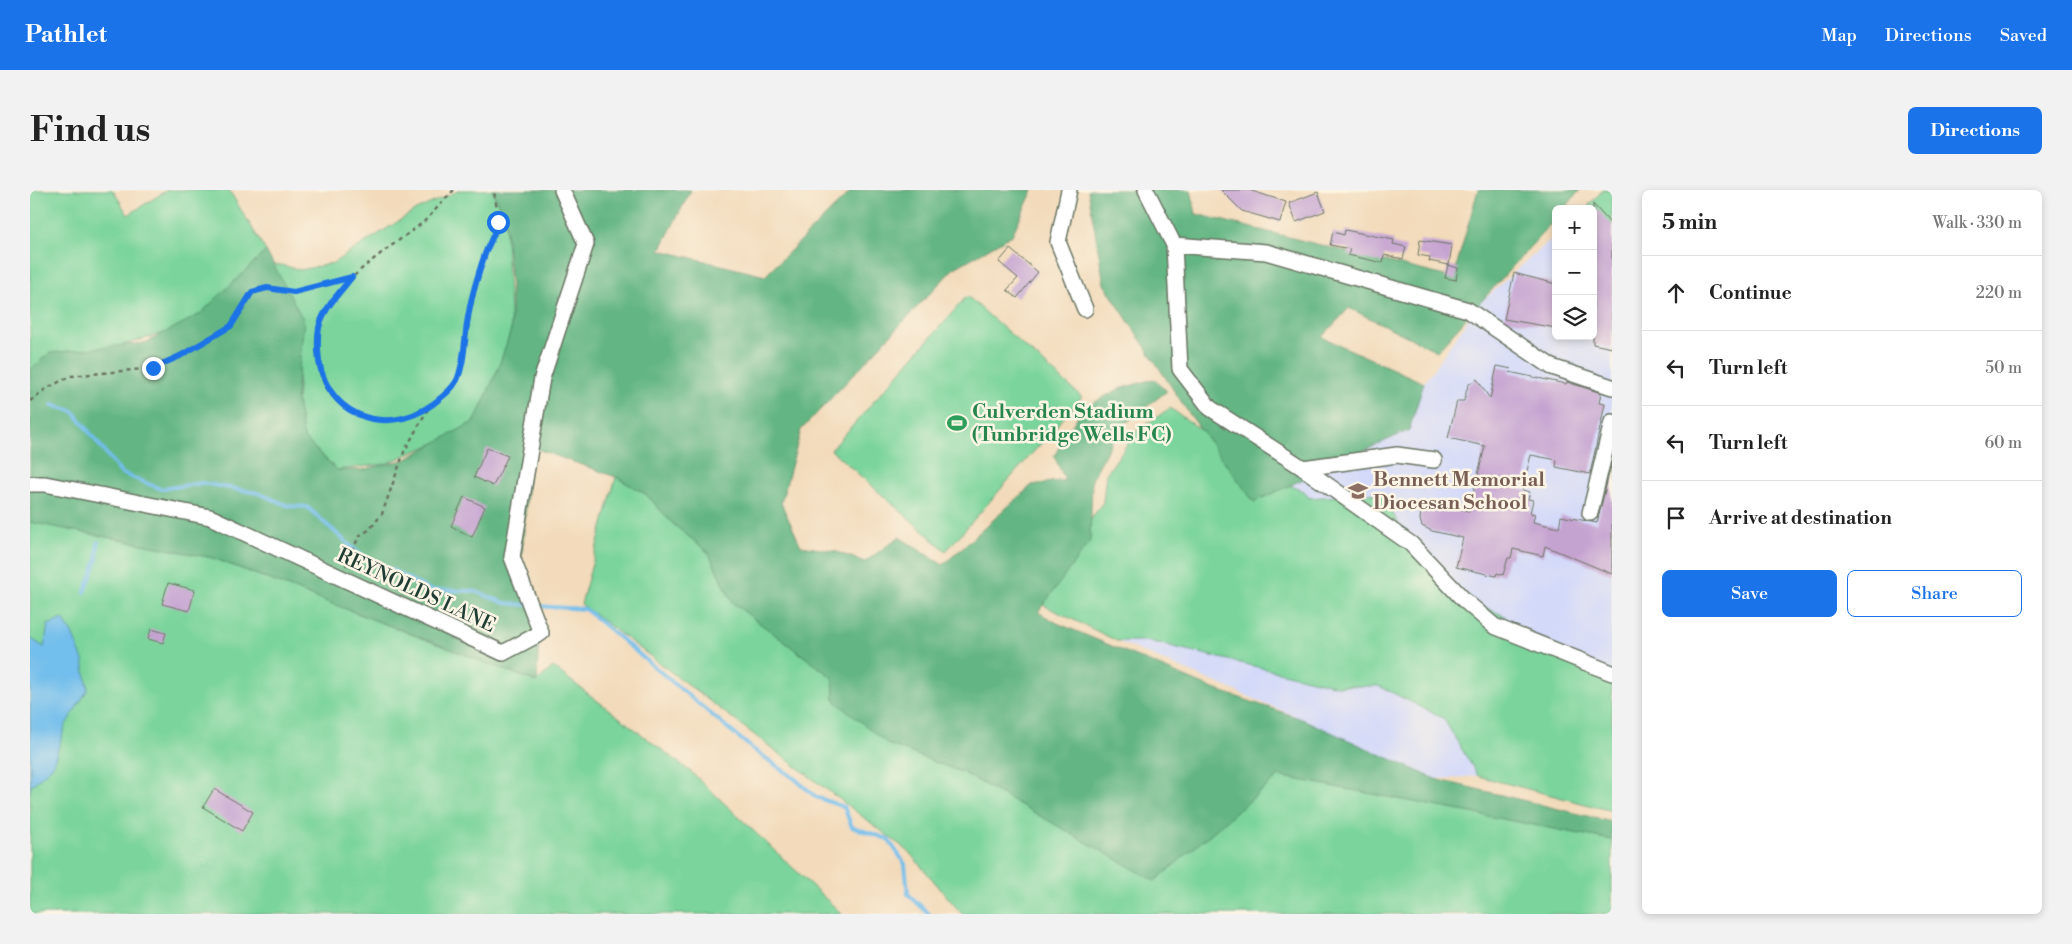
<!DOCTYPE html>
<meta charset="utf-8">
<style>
:root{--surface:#fff;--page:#f2f2f2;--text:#222;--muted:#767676;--line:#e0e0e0;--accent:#1a73e8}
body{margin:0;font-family:"Libre Bodoni",serif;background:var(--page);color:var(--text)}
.controls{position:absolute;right:15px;top:15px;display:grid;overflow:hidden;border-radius:8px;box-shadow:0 2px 8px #0003}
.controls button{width:45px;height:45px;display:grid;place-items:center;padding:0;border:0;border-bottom:1px solid var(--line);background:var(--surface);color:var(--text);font:25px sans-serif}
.stop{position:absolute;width:15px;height:15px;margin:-11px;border:4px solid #1a73e8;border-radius:50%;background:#fff}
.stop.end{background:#1a73e8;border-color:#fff;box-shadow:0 1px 5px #0008}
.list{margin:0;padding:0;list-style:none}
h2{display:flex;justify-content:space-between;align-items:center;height:65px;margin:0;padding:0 20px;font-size:21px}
h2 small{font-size:16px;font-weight:400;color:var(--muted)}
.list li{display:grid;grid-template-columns:32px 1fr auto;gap:15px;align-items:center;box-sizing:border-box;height:75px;padding:0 20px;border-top:1px solid var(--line)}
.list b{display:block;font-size:19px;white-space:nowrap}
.list em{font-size:16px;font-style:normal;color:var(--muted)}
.actions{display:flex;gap:10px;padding:15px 20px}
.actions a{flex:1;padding:11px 0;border:1px solid var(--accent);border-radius:8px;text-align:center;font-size:18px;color:var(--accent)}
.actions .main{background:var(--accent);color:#fff}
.icon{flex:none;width:28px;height:28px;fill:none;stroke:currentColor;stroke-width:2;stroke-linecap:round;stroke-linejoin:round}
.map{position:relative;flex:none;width:1582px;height:724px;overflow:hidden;border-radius:8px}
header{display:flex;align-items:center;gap:30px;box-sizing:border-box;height:70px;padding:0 25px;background:var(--accent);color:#fff}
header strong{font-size:24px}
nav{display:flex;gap:28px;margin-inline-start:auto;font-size:18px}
.intro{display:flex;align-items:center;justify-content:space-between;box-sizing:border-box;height:120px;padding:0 30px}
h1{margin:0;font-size:35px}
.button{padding:12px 22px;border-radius:8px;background:var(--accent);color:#fff;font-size:18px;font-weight:700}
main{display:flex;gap:30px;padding:0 30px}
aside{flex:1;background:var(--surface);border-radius:8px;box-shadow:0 2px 8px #0003}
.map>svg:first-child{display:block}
.built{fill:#d3d9f9}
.green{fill:#7ad49b;stroke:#4c8868}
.forest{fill:#63b683;stroke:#417a5c}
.water{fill:#72beec;stroke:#487e90}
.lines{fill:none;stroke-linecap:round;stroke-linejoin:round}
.stream{stroke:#72beec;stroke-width:4}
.building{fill:#c5a3d1}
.minor-casing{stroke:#697463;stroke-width:18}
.path{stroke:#697463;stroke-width:2.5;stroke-dasharray:4 4;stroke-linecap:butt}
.minor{stroke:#fff;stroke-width:15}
.route{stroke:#1a73e8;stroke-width:6}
.labels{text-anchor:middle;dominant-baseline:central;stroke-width:5;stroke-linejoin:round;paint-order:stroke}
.leisure-label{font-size:20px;font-weight:bold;fill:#27864d;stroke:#fcf5e5;text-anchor:start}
.education-label{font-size:20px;font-weight:bold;fill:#785e54;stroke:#fcf5e5;text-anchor:start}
.street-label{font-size:20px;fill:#1f3d34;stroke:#fcf5e5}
</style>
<header>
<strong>Pathlet</strong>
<nav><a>Map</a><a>Directions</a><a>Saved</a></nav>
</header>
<div class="intro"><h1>Find us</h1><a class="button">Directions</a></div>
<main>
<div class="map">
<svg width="1582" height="724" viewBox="0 0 1582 724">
<rect width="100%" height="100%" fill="#fcf5e5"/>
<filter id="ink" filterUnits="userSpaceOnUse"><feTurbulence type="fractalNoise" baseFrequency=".02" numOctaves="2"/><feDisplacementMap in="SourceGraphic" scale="10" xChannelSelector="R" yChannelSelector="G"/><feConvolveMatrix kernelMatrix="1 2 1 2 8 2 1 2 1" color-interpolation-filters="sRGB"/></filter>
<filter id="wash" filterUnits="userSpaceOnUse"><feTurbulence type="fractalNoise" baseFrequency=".0096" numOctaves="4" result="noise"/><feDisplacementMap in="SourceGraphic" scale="20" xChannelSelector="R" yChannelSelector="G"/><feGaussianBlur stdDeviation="1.12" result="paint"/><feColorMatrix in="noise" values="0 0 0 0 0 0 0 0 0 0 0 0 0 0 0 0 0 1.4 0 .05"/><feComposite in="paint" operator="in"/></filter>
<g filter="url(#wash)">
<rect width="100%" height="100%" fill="#f2daba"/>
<path class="built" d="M1573 0H1582V621L1448 586 1405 589 1272 529 1087 451 1005 411 1073 312 1076 284 1107 241 1140 218 1231 282 1270 291 1379 240 1394 193 1449 114 1526 45V146H1563V19H1555Z"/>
<path class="green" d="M0 0H83L98 25 137 0H199L236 61 158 136 45 169 0 204Z
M430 0H462L475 30 481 140 468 179 445 231 407 252 355 274 307 280 274 248 267 215 269 177 244 75H251L271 80 303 73 386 20Z
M1573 0H1582V37L1558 16Z
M937 106 1052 207 916 361 801 260Z
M1140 218 1231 282 1275 302 1279 308 1351 303 1386 364 1447 414 1475 426 1473 441 1582 482V621L1448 586 1413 528 1349 496H1307L1119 451H1087L1005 411 1073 312 1076 284 1107 241Z
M586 287 617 305 642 333 678 362 703 413 803 488 858 554 934 583 1125 690 1249 586 1582 650V724H932L878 661 551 414Z
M0 332 183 368 506 492 523 477 661 582 812 724H0Z"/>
<path class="forest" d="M462 0H661L630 60 735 86 822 0H1003L982 45 923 79 771 240 751 313 771 356 804 361 835 372 869 347 913 375 1002 295 1035 290 1024 266 1052 219 1089 199 1124 189 1137 201 1088 239 1062 289 1060 351 1008 422 1027 433 1181 498 1272 529 1405 589 1582 632V650L1249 586 1125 691 934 583 858 554 804 510 803 488 703 413 678 362 642 333 617 305 586 287 501 257 490 387 509 437 507 492 183 368 0 332V180L19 163 115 153 170 124 236 61 274 131 266 206 274 248 307 280H332L374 270 445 231 468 179 481 140V95L475 30Z
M1058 0H1161L1166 24 1423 88 1448 0H1550L1534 19H1526V28L1407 161 1319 118 1292 147 1394 193 1379 240 1224 312 1158 222 1074 94Z"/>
<path class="water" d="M33 429 42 443 53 470 58 499 35 536 23 576 1 596 0 603V448L14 457 18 435Z"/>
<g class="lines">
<path class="stream" d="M22 215 43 221 91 283 131 299 172 293 228 303 259 316 277 317 334 368 364 381 399 400 444 401 475 413 496 415
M55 402 67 369 68 352
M506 416 555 419 724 560 764 588 786 607 814 617 822 637 858 649 875 674 878 704 899 724"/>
</g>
<g id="blocks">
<path class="building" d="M1191 0H1219L1256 12 1250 32 1212 21Z
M1288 2 1295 21 1266 32 1259 13Z
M1563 14 1582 35V158L1563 154Z
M1315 40 1364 50 1363 54 1376 57 1373 69 1354 65 1353 73 1318 65 1320 59 1300 55 1303 42 1314 45Z
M1390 50 1422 55 1419 75 1399 71 1400 67 1388 65Z
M980 59 1008 82 987 108 977 100 988 88 969 72Z
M1418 75 1428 78 1426 90 1415 88Z
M1484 83 1526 94V138L1474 129Z
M1467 176 1482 179 1479 182 1536 194 1537 192 1571 203 1569 213 1575 214 1560 284 1526 277 1527 270 1501 265 1492 300 1500 302 1498 309 1503 310 1500 323 1505 324 1503 332 1529 338 1531 326 1567 333 1582 272V384L1515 356 1513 366 1483 359 1481 368H1478L1473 385 1467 383 1466 386 1426 377 1433 348 1402 341 1392 336 1390 330 1391 321 1395 315H1412L1439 321 1455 256 1418 248 1427 211H1434L1438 195 1447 189 1460 209Z
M457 258 478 266 463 296 444 287Z
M434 307 455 317 442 347 421 336Z
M138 393 165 400 159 421 132 414Z
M121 439 136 443 133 453 118 449Z
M184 599 223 622 212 641 173 617Z"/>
</g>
</g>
<g filter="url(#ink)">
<use href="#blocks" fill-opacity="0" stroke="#697463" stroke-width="1"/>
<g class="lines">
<defs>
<path id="minor" d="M1039 0 1028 52 1055 119
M1116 0 1144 55 1236 62 1438 120 1522 177 1582 197
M1144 55 1150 179 1180 218 1273 278 1367 265 1404 270
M1273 278 1381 354 1434 410 1464 436 1582 483
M0 294H15L180 327 473 463 511 443 482 367 512 188 556 54 532 0
M1560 323 1582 232"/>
</defs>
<use href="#minor" class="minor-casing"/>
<path class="path" d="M424 0C411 12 401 27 387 37 351 64 309 89 291 132 286 142 288 154 288 165 291 229 359 246 406 212 413 206 423 199 427 190 437 168 436 133 443 109 447 93 449 76 456 61 460 52 465 45 467 34 469 23 465 11 464 0
M0 211 17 198 41 186 123 178 150 166 201 136 222 102 237 98 264 102 320 87
M316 376 329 346 339 340 352 324 374 262 399 217"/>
<use href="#minor" class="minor"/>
</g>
</g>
<g class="lines" filter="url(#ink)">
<path class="route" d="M123 178 150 166 201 136 222 102 237 98 264 102 322 87C311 101 295 117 290 134 287 143 288 152 288 161 291 223 353 250 403 214 412 207 422 200 427 190 436 169 434 144 439 122 442 103 449 82 455 64 459 53 465 44 468 32"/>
</g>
<defs>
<symbol id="stadium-bare" viewBox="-9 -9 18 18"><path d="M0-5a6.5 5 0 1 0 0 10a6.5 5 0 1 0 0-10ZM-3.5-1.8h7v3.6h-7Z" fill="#2e9e5b" stroke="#fcf5e5" stroke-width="2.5" paint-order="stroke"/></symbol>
<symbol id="school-bare" viewBox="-9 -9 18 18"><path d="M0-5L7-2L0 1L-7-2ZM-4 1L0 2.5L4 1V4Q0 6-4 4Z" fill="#8d6e63" stroke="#fcf5e5" stroke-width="2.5" paint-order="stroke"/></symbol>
</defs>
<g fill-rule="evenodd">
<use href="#stadium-bare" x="913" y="219" width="28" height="28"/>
<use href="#school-bare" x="1314" y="287" width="28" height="28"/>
</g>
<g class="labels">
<g class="leisure-label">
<text x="942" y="222">Culverden Stadium<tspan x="942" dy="23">(Tunbridge Wells FC)</tspan></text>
</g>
<g class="education-label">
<text x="1343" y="290">Bennett Memorial<tspan x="1343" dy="23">Diocesan School</tspan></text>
</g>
<g class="street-label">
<text transform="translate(386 401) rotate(25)">REYNOLDS LANE</text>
</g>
</g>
</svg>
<div class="controls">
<button>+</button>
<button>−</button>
<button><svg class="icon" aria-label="layers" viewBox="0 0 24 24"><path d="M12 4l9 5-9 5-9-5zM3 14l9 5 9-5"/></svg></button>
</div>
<div class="stop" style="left:468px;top:32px"></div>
<div class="stop end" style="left:123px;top:178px"></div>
</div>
<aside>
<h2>5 min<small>Walk · 330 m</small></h2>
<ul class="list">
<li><svg class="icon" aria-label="ahead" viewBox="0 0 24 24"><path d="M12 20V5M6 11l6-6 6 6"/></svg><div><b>Continue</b></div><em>220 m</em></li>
<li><svg class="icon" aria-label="left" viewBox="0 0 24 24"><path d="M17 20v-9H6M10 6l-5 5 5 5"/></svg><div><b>Turn left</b></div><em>50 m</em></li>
<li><svg class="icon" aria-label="left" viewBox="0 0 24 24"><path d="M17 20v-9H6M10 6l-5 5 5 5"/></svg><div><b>Turn left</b></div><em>60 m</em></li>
<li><svg class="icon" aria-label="arrive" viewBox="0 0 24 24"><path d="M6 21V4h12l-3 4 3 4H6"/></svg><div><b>Arrive at destination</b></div></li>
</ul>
<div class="actions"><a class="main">Save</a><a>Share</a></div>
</aside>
</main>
